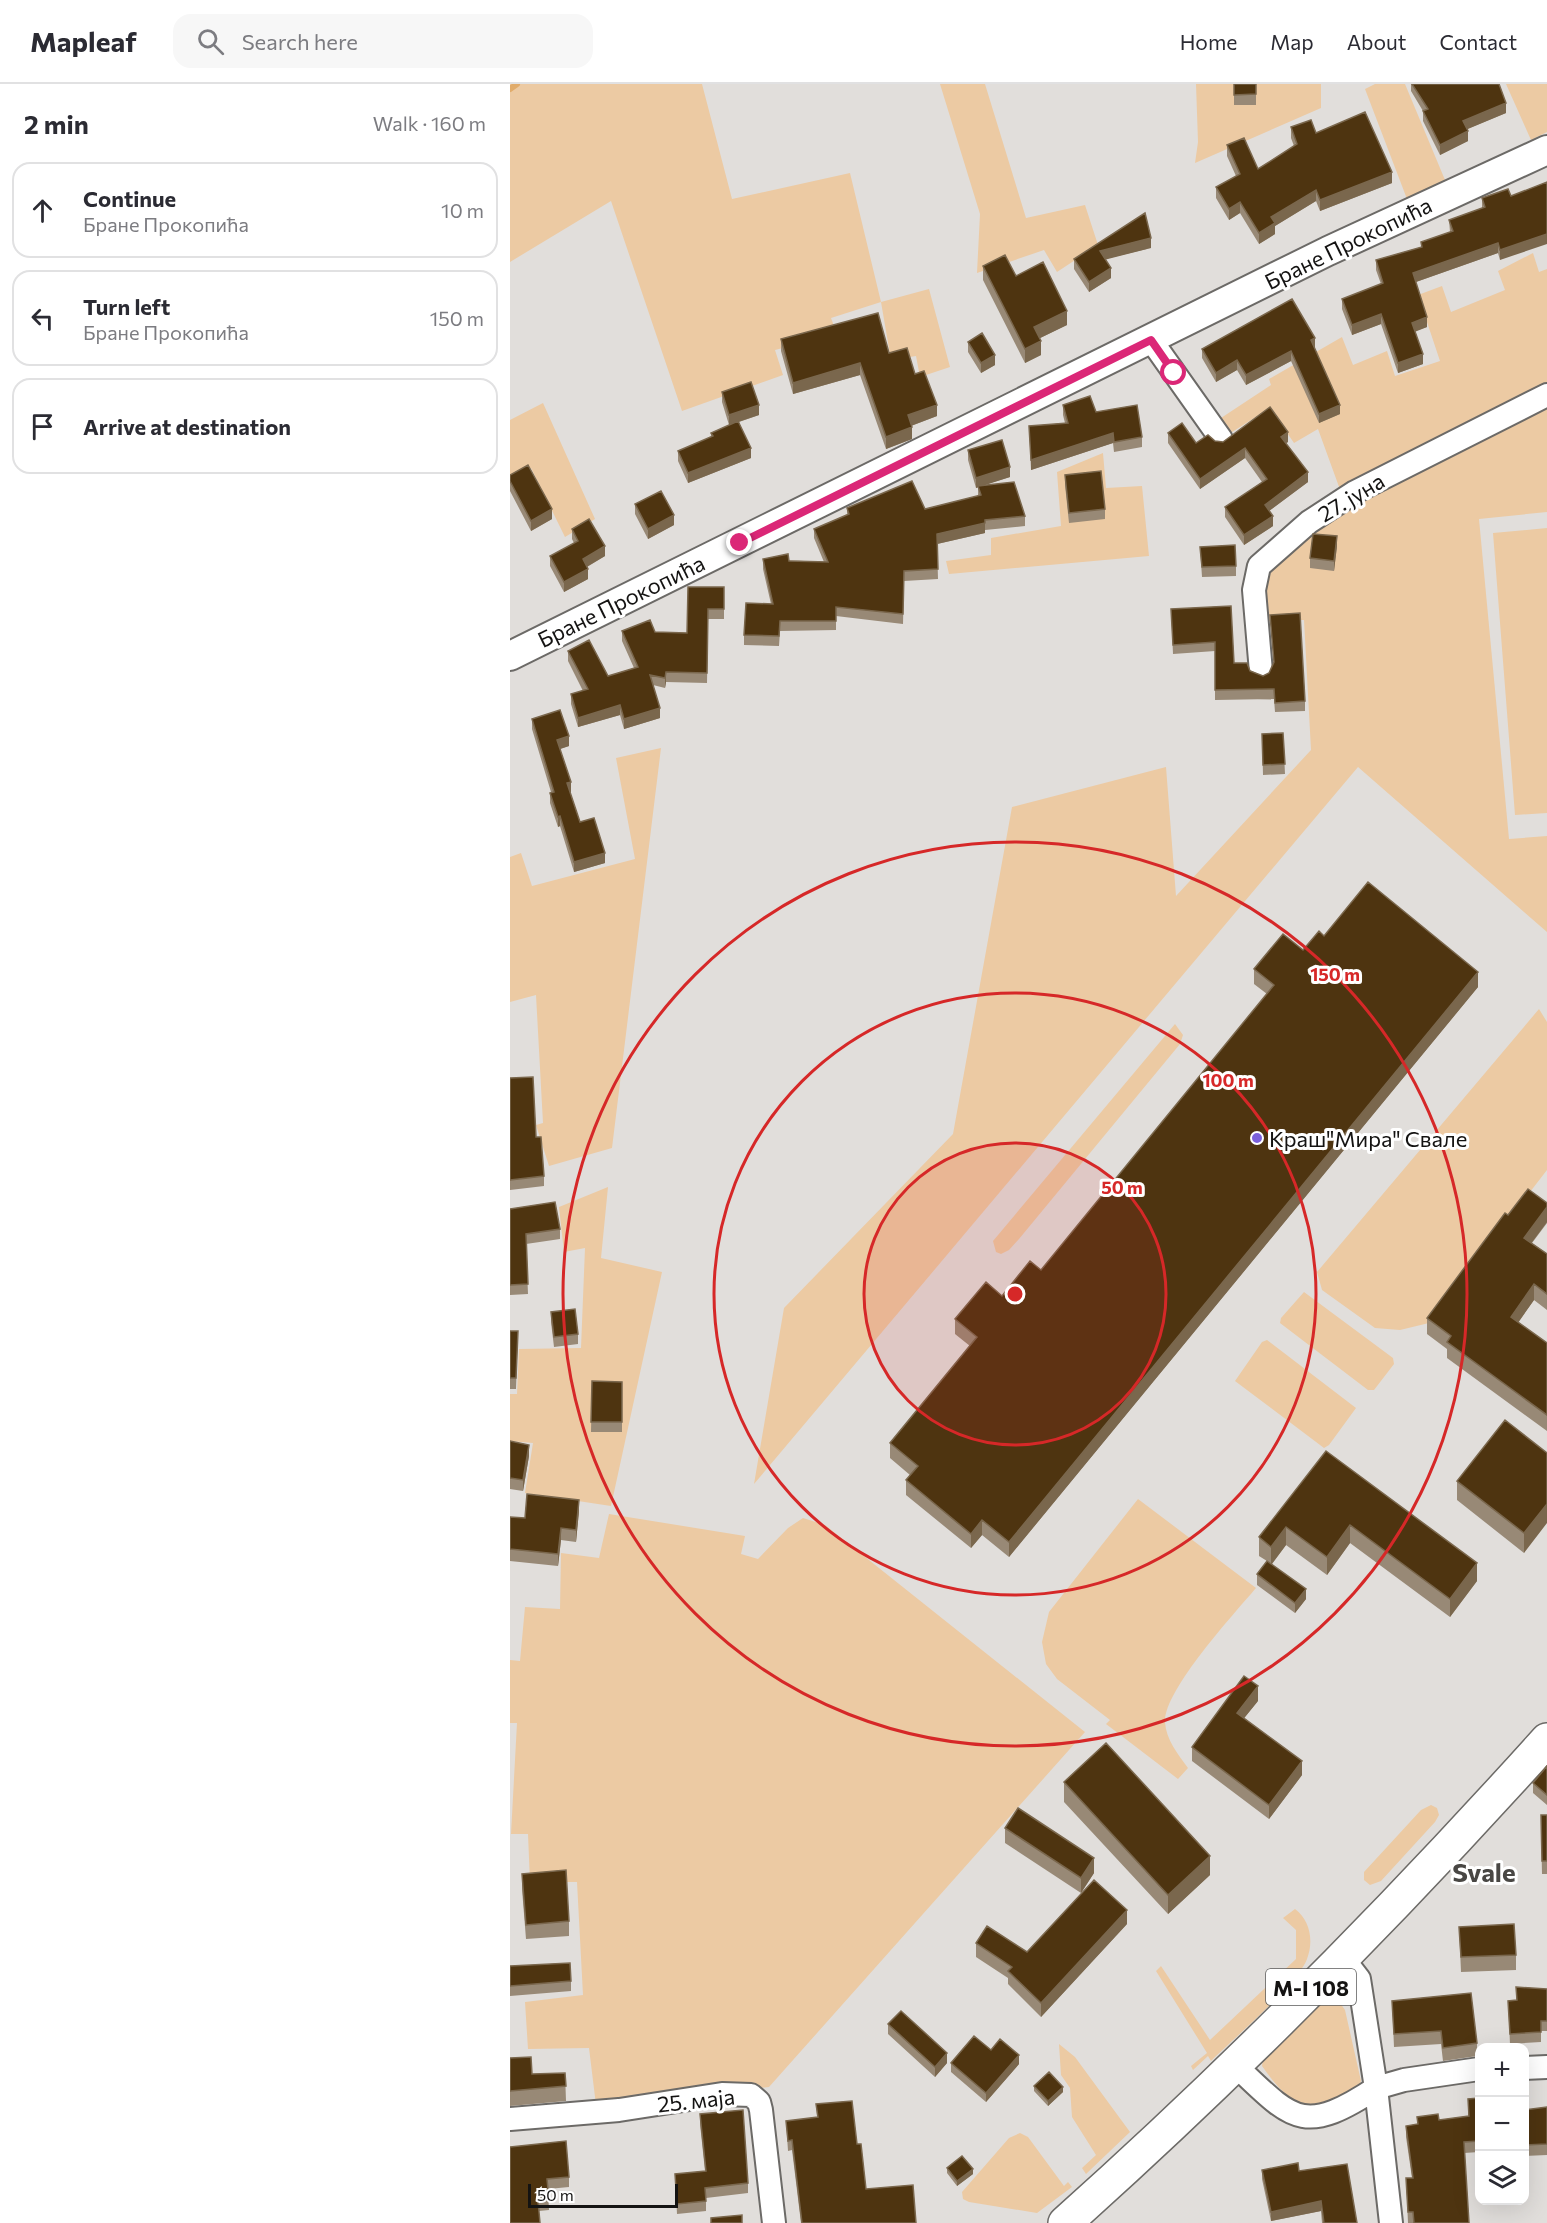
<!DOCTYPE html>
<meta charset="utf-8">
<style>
:root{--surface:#fff;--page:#f7f7f7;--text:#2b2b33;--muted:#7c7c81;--line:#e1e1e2}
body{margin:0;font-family:Commissioner,sans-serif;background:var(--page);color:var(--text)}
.controls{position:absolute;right:18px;bottom:18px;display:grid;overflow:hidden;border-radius:12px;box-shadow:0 6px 24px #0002}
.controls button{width:54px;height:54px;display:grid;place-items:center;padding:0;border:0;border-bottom:2px solid var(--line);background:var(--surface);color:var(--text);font:30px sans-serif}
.scale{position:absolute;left:18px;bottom:15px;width:150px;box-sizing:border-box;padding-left:6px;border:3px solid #141312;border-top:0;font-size:16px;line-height:21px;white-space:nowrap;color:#141312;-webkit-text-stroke:4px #fff;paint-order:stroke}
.stop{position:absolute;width:18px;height:18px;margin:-14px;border:4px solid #db2777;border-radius:50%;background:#fff}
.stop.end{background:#db2777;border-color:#fff;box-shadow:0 2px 6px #0008}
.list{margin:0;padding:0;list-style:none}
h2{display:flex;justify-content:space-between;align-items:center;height:78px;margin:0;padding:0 24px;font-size:26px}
h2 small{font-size:20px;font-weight:400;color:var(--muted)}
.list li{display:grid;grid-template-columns:39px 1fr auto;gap:18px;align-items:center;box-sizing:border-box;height:96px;margin:0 12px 12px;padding:0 12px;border:2px solid var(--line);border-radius:18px}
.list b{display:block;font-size:22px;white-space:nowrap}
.list p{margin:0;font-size:20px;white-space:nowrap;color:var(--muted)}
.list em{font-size:20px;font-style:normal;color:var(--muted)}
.icon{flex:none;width:33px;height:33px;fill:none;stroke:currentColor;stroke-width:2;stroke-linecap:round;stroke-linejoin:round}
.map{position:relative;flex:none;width:1037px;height:2139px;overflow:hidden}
header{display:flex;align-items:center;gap:36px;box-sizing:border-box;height:84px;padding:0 30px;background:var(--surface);border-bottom:2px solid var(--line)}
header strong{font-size:28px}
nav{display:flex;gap:33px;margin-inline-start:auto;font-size:21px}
.search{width:420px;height:54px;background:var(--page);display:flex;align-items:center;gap:15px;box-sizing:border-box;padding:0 21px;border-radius:18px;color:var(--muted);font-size:22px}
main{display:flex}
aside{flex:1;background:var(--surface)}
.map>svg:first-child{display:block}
.green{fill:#eccaa3}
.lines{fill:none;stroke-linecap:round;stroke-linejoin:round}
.stream{stroke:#e1ac6b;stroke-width:6}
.minor-casing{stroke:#6c6a67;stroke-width:26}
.tertiary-casing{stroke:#6c6a67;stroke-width:32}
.primary-casing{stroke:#6c6a67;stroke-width:36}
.minor{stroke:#fff;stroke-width:22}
.tertiary{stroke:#fff;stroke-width:28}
.primary{stroke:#fff;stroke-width:33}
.wall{fill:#988976}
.shaded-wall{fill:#7a674d}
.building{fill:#4e3410;stroke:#7a674d;stroke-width:1.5}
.route{stroke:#db2777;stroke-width:8}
.ring{fill:none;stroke:#d62828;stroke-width:3}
.poi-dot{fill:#7b60db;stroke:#fff;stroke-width:2}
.labels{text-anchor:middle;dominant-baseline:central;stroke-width:6;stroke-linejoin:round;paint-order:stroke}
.shield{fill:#fff;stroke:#5a5a59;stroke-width:1.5}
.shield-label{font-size:21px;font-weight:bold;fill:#141312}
.street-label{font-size:22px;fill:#141312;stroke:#fff}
.poi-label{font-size:22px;fill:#141312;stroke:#fff;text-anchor:start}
.quarter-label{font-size:26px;font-weight:bold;fill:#494744;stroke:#fff}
.centre{fill:#d62828;stroke:#fff;stroke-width:3}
.ring-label{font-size:18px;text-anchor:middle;font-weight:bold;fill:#d62828;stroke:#fff;stroke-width:6;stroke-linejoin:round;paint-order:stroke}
</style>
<header>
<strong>Mapleaf</strong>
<div class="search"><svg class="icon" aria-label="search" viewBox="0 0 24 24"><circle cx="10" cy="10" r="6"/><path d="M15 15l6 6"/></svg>Search here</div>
<nav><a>Home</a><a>Map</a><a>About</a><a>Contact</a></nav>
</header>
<main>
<aside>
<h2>2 min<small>Walk · 160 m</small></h2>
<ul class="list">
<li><svg class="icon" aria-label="ahead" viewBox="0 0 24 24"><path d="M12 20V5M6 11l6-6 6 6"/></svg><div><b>Continue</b><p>Бране Прокопића</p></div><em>10 m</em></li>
<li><svg class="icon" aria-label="left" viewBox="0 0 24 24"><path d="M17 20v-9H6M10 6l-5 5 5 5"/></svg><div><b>Turn left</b><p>Бране Прокопића</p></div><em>150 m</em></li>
<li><svg class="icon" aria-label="arrive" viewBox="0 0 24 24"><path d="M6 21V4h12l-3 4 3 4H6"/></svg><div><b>Arrive at destination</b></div></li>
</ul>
</aside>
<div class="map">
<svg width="1037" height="2139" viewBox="0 0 1037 2139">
<rect width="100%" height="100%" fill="#e1dedb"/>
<path class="green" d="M0 0H192L222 115 340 89 371 218 419 205 440 283 410 293 406 272 381 276 371 218 321 234 327 250 265 266 273 291 172 327 101 117 0 178Z
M430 0H475L516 134 575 121 588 161 547 188 534 166 467 189 470 130Z
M686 0H811V24L685 79 688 58Z
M865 0H895L935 96 897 115 855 5Z
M996 0H1037V48L1021 56Z
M1023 169 1029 188 1037 185V305L832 411 808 345 784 359 760 324 719 350 708 336 761 301 759 295 832 253 843 281 877 267 885 292 930 277 908 211 932 202 941 228 995 206 988 187Z
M1037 318V428L969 435 999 755 1037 752V848L848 683 244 1400 274 1224 443 1050 502 723 656 683 666 812 801 666 794 536 753 537 757 481 838 423Z
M33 319 85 435 55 453 21 384 0 396V336Z
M593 369 596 404 632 402 639 472 439 490 436 477 481 471V454L551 442 547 388Z
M1037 444V729L1005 731 983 449Z
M151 664 102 1064 39 1082 26 1041 33 1039 26 911 0 918V773L11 769 22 802 125 775 106 674Z
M1029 925 1037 938V1086L919 1239 890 1246 865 1244 812 1206 807 1188Z
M665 940 673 951 670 960 509 1155 499 1166 491 1170 486 1168 483 1157Z
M98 1103 91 1174 152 1188 101 1422 15 1409 23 1359 0 1357V1310H7L9 1265 71 1264 75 1164 54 1168 49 1123Z
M794 1208 883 1274 884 1280 864 1306H858L770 1239 771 1234Z
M757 1256 846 1324 819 1361 814 1364 725 1297 752 1258Z
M628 1415 746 1504C724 1530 654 1606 655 1638 656 1656 668 1670 678 1684L668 1695 596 1640 600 1636 547 1595 536 1580 532 1558 539 1528Z
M99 1430 235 1452 231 1470 248 1475 278 1444 293 1434 315 1441 575 1648 259 2003 86 2021 79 1964 18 1965 15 1918 73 1911 67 1798H20L18 1750H1L7 1639H0V1576L10 1577 15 1523 50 1525 51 1469 89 1474Z
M921 1721 927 1724 929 1731 925 1738 871 1797 860 1801 854 1796V1788L911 1726Z
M785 1825C800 1836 804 1857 797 1875 789 1898 722 1956 701 1977L698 1972 683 1986 681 1982 697 1969 646 1887 651 1882 700 1956 786 1875V1846L773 1834Z
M820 1913 828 1916 835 1926 851 1997 845 2011 801 2027C781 2018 765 2001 752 1982L753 1975 807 1920Z
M549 1960 565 1973 620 2048 576 2090 572 2084 586 2071 562 2033 560 2004 551 1991Z
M510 2049 518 2053 554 2102 558 2098 562 2103 527 2129 459 2118 453 2115 452 2108 499 2054Z"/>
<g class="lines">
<path class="stream" d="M0 5 7 0"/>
<defs>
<path id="minor" d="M641 256 711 355
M751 588 744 506 749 482 799 438 845 408 1037 311
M724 1980C782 2035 792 2053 866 2004L849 1895 832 1873
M1014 1984 1037 1983
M0 2035 109 2026 212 2010 241 2011 249 2018 251 2026 264 2139
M881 2139 866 2004 894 1996 969 1985"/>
<path id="tertiary" d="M0 572 818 167 1037 66"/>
<path id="primary" d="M555 2139C724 1988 885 1825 1037 1656"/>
</defs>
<use href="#minor" class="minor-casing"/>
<use href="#tertiary" class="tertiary-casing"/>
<use href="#primary" class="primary-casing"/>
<use href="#minor" class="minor"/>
<use href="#tertiary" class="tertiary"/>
<use href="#primary" class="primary"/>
</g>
<path class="wall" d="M724 0H746V21H724Z
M901 0H989L996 29 957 45 958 57 930 71 913 37V27L901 7Z
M781 43 806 49 882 99 810 127 806 117 765 142V150L749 160 730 129 719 136 706 114V103L726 92 717 72V61L748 85 784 62 781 54Z
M998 105 990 176 988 169 906 198 917 243 905 247 913 280 888 289 871 240 842 251 832 225V215L871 200 866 186V176L911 163V158L940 148 939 136 972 124V114Z
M641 164 595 175 601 194 579 208 564 185V175Z
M473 182 506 192 557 241 530 254 531 271 515 279 473 196Z
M271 255 379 269 405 290 427 332 401 342 402 355 376 365 350 291 283 310 271 267Z
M458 258 485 281 471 289 458 268Z
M804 264 830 330 809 339 781 277 736 301 727 286 706 298 692 274V265Z
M212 308 249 331 229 338 241 374 178 399 168 377V367L201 353V349L219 341 212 318Z
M553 321 586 328 632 353V363L604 368 603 359 521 386 519 342 555 339 553 331Z
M658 349 686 359 705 357 713 358H778L776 359 798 398 759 427 763 442 734 461 715 433V423L752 398 735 374 690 405 658 359Z
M458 366 500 393 474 401 515 432V442L475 446V449L427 460 428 495 394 497 393 540 326 532V546L270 547 269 562 234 561V551L261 520 253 485V475L314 478 304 454V445L337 431V424L415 425 468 412V403L466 404 458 376Z
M0 391 42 435 21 447 0 407Z
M555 391 595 425V435L559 439 555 401Z
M125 420 164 441 138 455 125 430Z
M62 445 95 472 77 483 78 495 54 508 40 482V472L64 459 62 455Z
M827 462 824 487 800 484V474Z
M690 463 726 482V492L692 493Z
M214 503V535H198L197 599 156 598 155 604 143 601 150 634 114 645 110 631 68 643 61 620V610L73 607 58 577V567L98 592 124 584 112 557V547L177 549Z
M721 522 724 579 753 592 759 589 764 580 760 531 795 617V627L765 628 764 615 705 616V567L663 570 661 525Z
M22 635 59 662 50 665 61 708H60L70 738 95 779 64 788 50 742 48 743 40 719V709L41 708 22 645Z
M773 649 775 690 753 691 752 650Z
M814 852 968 903 499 1473 472 1451 461 1464 396 1411V1396L400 1391 380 1374V1359L460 1262 445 1250V1235L492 1212 531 1186 757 910 744 900V885L793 866Z
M0 994 26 1053 34 1092V1102L0 1106Z
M1037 1119V1139L1022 1159 1037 1170V1226L1024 1216 1008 1238 1037 1259V1347L937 1274V1265L917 1250V1234L998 1131Z
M0 1125 50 1145V1155L16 1160 18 1210 0 1211Z
M41 1228 68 1250V1260L44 1263 41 1238Z
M0 1247H8L6 1305H0Z
M82 1297 112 1298V1348H81Z
M0 1357 19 1372 13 1407 0 1405Z
M816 1367 967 1497 940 1533 840 1459 817 1491 776 1461 762 1480 796 1515 785 1529 747 1501V1490L757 1477 749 1472V1453Z
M1037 1369 1014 1469 947 1416V1397Z
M69 1427 66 1458 51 1456 48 1482 0 1477V1433L15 1434Z
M748 1617 734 1634 792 1691 759 1735 682 1677V1663Z
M1037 1682V1721L1023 1709V1699Z
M554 1698 700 1791 658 1830 554 1718Z
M1037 1731V1790H1032L1031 1743Z
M495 1744 584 1789 571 1809 495 1759Z
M12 1790 59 1837V1852L16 1855 12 1805Z
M617 1840 531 1933 498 1900V1894L466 1873V1859L517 1868Z
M949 1843 1006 1871V1886L951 1888Z
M0 1882 61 1897V1907L0 1912Z
M1006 1903 1037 1905V1947H1031V1958L1000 1960 998 1917 1006 1916Z
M882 1917 967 1959V1972L933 1977 931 1960 884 1963Z
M378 1940 437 1979 425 1993 378 1950Z
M481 1966 509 1980 476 2018 441 1988V1979Z
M0 1974 22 1990 55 1989 56 2017 0 2022Z
M524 2002 553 2008 538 2022 524 2007Z
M969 2014V2068L954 2069 959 2139H898L896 2094H902L896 2053V2042L907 2040V2033L929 2036 958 2032V2015Z
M306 2020 347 2060 356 2105 406 2139H291L282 2066 278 2067 276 2037 307 2033Z
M1037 2023V2071L1014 2072V2026Z
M190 2030 238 2099V2109L196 2114V2127L167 2130 165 2090 195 2087 190 2040Z
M0 2063 59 2093V2103L38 2105 39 2126 29 2127Z
M437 2084 463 2090 447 2102 437 2089Z
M752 2086 789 2087 847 2139H812L811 2127 761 2137 752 2095Z"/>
<path class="shaded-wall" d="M996 19V29L953 47V37Z
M958 47V57L930 71V61Z
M882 88V99L810 127V116Z
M806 106V117L765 142V150L749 160V149L761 133Z
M730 118V129L719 136V125Z
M1037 150V160L990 176V166Z
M641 154V164L590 177V167Z
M988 159V169L903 199V189Z
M601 184V194L579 208V198Z
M557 227V241L524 257V243Z
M871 230V240L842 251V241Z
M917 233V243L902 249V239Z
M805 254V264L801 266V256Z
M531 257V271L515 279V265Z
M781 267V277L736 301V291Z
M913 270V280L888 289V279Z
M485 271V281L471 289V279Z
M727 276V286L706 298V289Z
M350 279V291L283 310V299Z
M249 321V331L219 341V331Z
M427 321V332L398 343V331Z
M830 321V330L809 339V330Z
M402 343V355L376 365V353Z
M778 348V358L771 362V353Z
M603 349V359L521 386V376Z
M241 364V374L178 399V389Z
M735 364V374L690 405V395Z
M500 383V393L466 404V394Z
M798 388V398L755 430V421Z
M42 425V435L21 447V437Z
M164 431V441L138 455V445Z
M763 432V442L734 461V451Z
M475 439V449L427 460V450Z
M827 452V462L824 487V477Z
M95 462V472L73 485V475Z
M78 485V495L54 508V498Z
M156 588V598L155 604V594Z
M110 621V631L68 643V634Z
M150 624V634L114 645V635Z
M59 652V662L47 666V656Z
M61 698V708L57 709V699Z
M50 732V742L48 743V733Z
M95 769V779L64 788V778Z
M968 888V903L499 1473V1458Z
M1037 1123V1138L1014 1169V1154Z
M1024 1200V1216L1001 1249V1233Z
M19 1361V1372L13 1407V1396Z
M69 1416V1427L66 1458V1446Z
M1037 1420V1439L1014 1469V1449Z
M472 1436V1451L461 1464V1450Z
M840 1441V1459L817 1491V1473Z
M776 1443V1461L761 1481V1463Z
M51 1444V1456L48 1482V1470Z
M967 1479V1497L940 1533V1515Z
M796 1505V1515L785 1529V1519Z
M748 1602V1617L727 1643V1629Z
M792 1677V1691L759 1735V1721Z
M700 1772V1791L658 1830V1811Z
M584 1774V1789L571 1809V1794Z
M617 1826V1840L531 1933V1919Z
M437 1969V1979L425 1993V1983Z
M509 1971V1980L476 2018V2009Z
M553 2003V2008L538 2022V2017Z
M463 2085V2090L447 2102V2097Z
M811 2117V2127L761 2137V2128Z"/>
<path class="building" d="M724 0H746V10L724 11Z
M902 0H989L996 19 953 37 958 47 930 61 913 27 918 25Z
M855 28 882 88 810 116 806 106 761 133 765 139 749 149 730 118 719 125 706 103 730 90 717 61 734 54 748 85 787 60 781 43 801 36 806 49Z
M1037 98V150L990 166 988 159 903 189 917 233 902 239 913 270 888 279 871 230 842 241 832 215 873 199 866 176 912 163 911 158 943 147 939 136 975 123 972 114 998 105 1001 112Z
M635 129 641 154 590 167 601 184 579 198 564 175Z
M495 171 506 192 533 178 557 227 524 243 531 257 515 265 473 182Z
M782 215 805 254 801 256 830 321 809 330 781 267 736 291 727 276 706 289 692 265Z
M368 229 379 269 397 264 405 290 414 287 427 321 398 331 402 343 376 353 350 279 283 299 271 255Z
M472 249 485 271 471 279 458 258Z
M241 298 249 321 219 331 212 308Z
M580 312 586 328 627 321 632 353 604 358 603 349 521 376 519 342 558 339 553 321Z
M760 323 778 348 771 353 798 388 755 421 763 432 734 451 715 423 757 395 735 364 690 395 658 349 672 339 686 359 698 351 705 357 713 358Z
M228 337 241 364 178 389 168 367 203 352 201 349Z
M492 356 500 383 466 394 458 366Z
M18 381 42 425 21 437 0 397V391Z
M591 387 595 425 559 429 555 391Z
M402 397 415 425 471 411 468 402 504 398 515 432 475 436V439L427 450 428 485 394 487 393 530 326 523V537H270L269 552 234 551 236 519 263 520 253 475 278 470 279 477 318 478 304 445 339 430 337 424Z
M151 407 164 431 138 445 125 420Z
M79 435 95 462 73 475 78 485 54 498 40 472 68 457 62 445Z
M803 450 827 452 824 477 800 474Z
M725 461 726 482 692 483 690 463Z
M178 503H214V525H198L197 589 156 588 155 594 140 591 150 624 114 635 110 621 68 634 61 610 78 605 58 567 79 556 98 592 128 583 112 547 140 536 145 548 177 549Z
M721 522 724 579H737L740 587 753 592 759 589 764 578 760 531 790 529 795 617 765 619 764 605 705 606V558L663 561 661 525Z
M50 626 59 652 47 656 61 698 57 699 70 738 84 734 95 769 64 778 50 732 48 733 40 709 44 708 22 635Z
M773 649 775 680 753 681 752 650Z
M858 798 968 888 499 1458 472 1436 461 1450 396 1396 408 1382 380 1359 467 1253 445 1235 476 1198 492 1212 520 1177 531 1186 764 901 744 885 773 850 793 866 809 847 814 852Z
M23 993 26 1053H31L34 1092 0 1096V994Z
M1018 1105 1037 1119V1123L1014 1154 1037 1170V1210L1024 1200 1001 1233 1037 1259V1331L937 1258 941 1252 917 1234 995 1129 998 1131Z
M45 1118 50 1145 16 1150 18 1200 0 1201V1125Z
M65 1225 68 1250 44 1253 41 1228Z
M0 1247H8L6 1294H0Z
M82 1297 112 1298V1338H81Z
M995 1336 1037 1369V1420L1014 1449 947 1397Z
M0 1357 19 1361 13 1396 0 1394Z
M816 1367 967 1479 940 1515 840 1441 817 1473 776 1443 761 1463 749 1453Z
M17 1410 69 1416 66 1446 51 1444 48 1470 0 1465V1433L15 1434Z
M757 1477 796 1505 785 1519 747 1490Z
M734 1592 748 1602 727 1629 792 1677 759 1721 682 1663Z
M596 1659 700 1772 658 1811 554 1698Z
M1037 1682V1711L1023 1699Z
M508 1724 584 1774 571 1794 495 1744Z
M1031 1731H1037V1777H1032Z
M56 1786 59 1837 16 1841 12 1790Z
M584 1796 617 1826 531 1919 498 1887 502 1883 466 1859 477 1842 517 1868Z
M1004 1840 1006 1871 951 1873 949 1843Z
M60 1879 61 1897 0 1902V1882Z
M1006 1903 1037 1905V1937H1031V1948L1000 1950 998 1917 1007 1916Z
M961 1909 967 1959 933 1964 931 1947 884 1950 882 1917Z
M391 1927 437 1969 425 1983 378 1940Z
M464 1952 481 1966 490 1955 509 1971 476 2009 441 1979Z
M21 1973 22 1990 55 1989 56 2002 0 2007V1974Z
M539 1988 553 2003 538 2017 524 2002Z
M969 2014V2057L954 2058 959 2139H904L903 2128H898L896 2094H903L896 2042 908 2040 907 2033 928 2030 929 2036 959 2032 958 2015Z
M342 2017 347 2060H351L356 2105 403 2101 406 2139H292L282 2056 278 2057 276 2037 308 2033 306 2020Z
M1037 2023V2060L1014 2061V2026Z
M233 2026 238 2099 195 2104 196 2117 167 2120 165 2090 196 2087 190 2030Z
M56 2057 59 2093 37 2095 39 2116 28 2117 30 2139H0V2063Z
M452 2072 463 2085 447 2097 437 2084Z
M788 2079 789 2087 837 2080 847 2139H814L811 2117 761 2128 752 2086Z
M232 2131V2139H201V2134Z"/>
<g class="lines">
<path class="route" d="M230 459 641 256 664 289"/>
</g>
<circle cx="505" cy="1210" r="151" fill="#d62828" fill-opacity=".12"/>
<g class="ring">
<circle cx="505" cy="1210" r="151"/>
<circle cx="505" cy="1210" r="301"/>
<circle cx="505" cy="1210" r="452"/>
</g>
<circle class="poi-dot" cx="747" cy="1054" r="6"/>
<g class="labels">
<rect class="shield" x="756" y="1885" width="90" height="36" rx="4.5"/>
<g class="shield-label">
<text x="801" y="1903">M-I 108</text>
</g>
<g class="street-label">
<text transform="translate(838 159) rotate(-26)">Бране Прокопића</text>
<text transform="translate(841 413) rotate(-31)">27. јуна</text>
<text transform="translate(111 517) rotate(-26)">Бране Прокопића</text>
<text transform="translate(186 2016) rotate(-6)">25. маја</text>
</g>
<g class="poi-label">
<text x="759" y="1054">Краш"Мира" Свале</text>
</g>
<g class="quarter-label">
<text x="974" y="1787">Svale</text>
</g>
</g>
<circle cx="505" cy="1210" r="9" class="centre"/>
<g class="ring-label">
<text x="825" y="897">150 m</text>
<text x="718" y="1003">100 m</text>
<text x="612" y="1110">50 m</text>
</g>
</svg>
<div class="controls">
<button>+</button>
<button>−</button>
<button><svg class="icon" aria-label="layers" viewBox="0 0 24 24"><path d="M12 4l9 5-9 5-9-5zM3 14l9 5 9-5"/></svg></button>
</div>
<div class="scale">50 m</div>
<div class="stop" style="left:664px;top:289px"></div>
<div class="stop end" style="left:230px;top:459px"></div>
</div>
</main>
